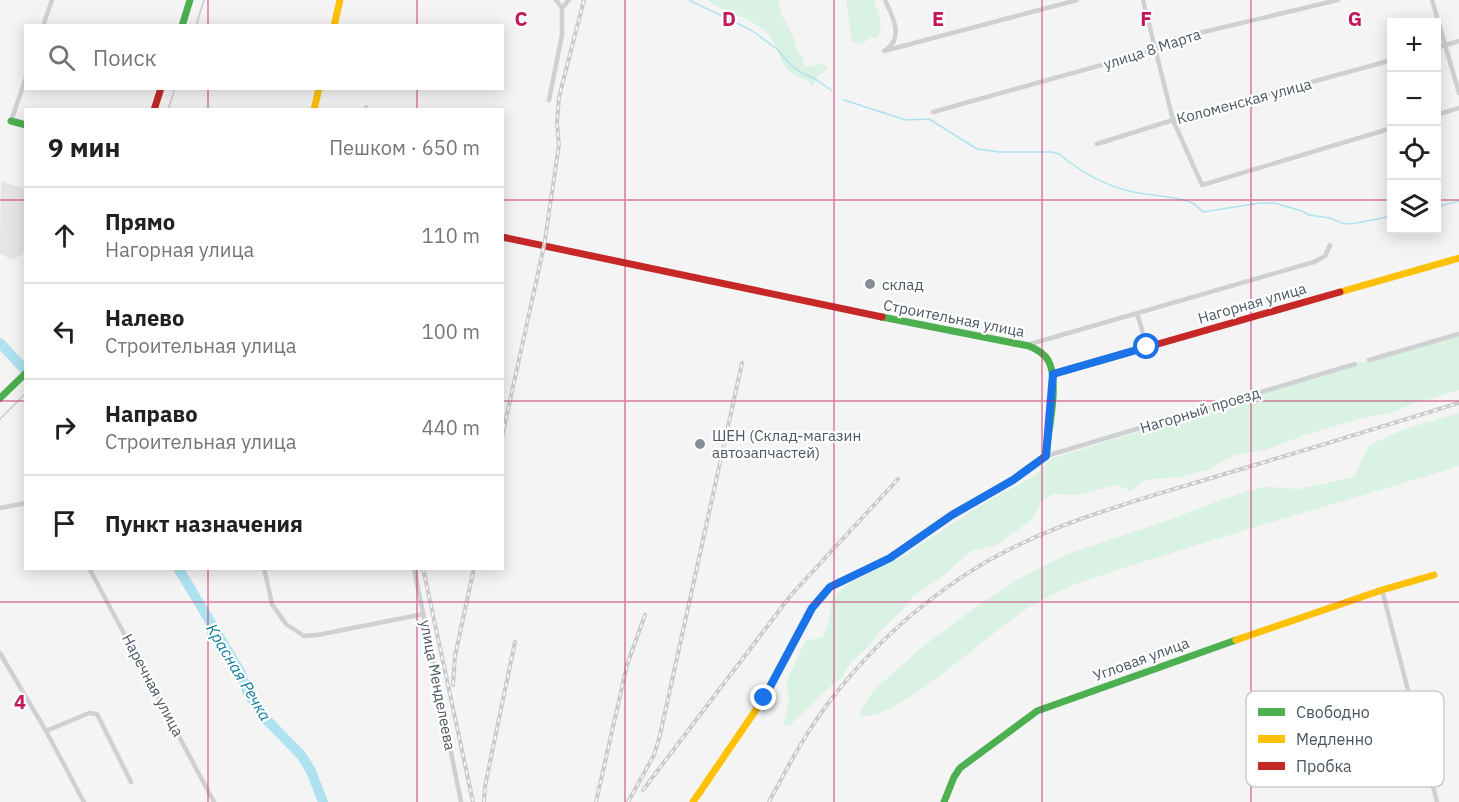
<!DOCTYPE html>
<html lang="ru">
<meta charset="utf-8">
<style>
:root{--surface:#fff;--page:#f6f6f6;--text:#202124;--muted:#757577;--line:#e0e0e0}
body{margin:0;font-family:"IBM Plex Sans",sans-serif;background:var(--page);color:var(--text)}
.controls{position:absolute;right:18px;top:18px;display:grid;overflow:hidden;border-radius:0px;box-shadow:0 3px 15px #0003}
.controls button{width:54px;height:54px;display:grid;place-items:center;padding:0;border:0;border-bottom:2px solid var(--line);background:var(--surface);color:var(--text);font:30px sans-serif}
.stop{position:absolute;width:18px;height:18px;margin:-14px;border:4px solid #1a73e8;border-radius:50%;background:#fff}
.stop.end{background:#1a73e8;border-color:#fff;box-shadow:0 2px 6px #0008}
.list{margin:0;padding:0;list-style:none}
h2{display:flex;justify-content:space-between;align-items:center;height:78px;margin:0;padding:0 24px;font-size:26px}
h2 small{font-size:20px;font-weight:400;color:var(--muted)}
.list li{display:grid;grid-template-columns:39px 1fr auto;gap:18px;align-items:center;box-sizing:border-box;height:96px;padding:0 24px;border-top:2px solid var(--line)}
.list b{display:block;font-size:22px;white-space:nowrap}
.list p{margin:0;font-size:20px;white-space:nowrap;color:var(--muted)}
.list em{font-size:20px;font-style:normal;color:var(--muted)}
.icon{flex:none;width:33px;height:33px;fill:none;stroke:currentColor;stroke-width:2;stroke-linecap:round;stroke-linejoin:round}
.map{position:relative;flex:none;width:1459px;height:802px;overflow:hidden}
.search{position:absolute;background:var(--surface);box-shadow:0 3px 15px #0003;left:24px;top:24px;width:480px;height:66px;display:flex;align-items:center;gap:15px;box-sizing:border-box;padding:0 21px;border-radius:0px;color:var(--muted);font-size:22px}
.panel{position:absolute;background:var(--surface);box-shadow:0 3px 15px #0003;left:24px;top:108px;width:480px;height:462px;border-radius:0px}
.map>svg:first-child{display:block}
.education{fill:#e6e5e6}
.green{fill:#d9f2e3}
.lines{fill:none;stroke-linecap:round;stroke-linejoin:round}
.stream{stroke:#aee2f0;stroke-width:1.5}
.river{stroke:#aee2f0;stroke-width:10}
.street{stroke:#ced0d2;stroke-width:4.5}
.fast{stroke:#4caf50;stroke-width:7}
.slow{stroke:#ffc107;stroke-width:7}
.jam{stroke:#c62828;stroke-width:7}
.tram{stroke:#c9cacc;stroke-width:1.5}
.rail-casing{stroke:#c9cacc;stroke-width:4}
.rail{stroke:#fff;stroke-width:1.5;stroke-dasharray:4.5;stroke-linecap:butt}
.route{stroke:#1a73e8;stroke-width:8}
.grid{fill:none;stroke:#c2185b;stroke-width:1.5;stroke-opacity:0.55}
.poi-dot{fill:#868d94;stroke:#fff;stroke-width:2}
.labels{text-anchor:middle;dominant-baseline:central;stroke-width:4.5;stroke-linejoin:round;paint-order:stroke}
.street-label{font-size:15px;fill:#4a5661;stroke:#fff}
.poi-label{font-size:15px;fill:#4a5661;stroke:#fff;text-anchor:start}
.water-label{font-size:16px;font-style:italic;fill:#0c7c9b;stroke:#fff}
.key{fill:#fff;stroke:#c9ccd0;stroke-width:1.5}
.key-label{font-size:16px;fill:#4a5661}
.grid-label{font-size:20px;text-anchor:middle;font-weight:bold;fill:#c2185b;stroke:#fff;stroke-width:4.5;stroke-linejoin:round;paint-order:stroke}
</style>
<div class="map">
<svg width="1459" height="802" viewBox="0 0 1459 802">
<rect width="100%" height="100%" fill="#f4f4f4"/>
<path class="education" d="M1 181 25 189V247L22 255 11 260 0 253Z"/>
<path class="green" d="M707 0H779C779 18 788 22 793 36 796 45 794 50 803 57L802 62 807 67 822 64 826 66 827 70 817 76 813 87C806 76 798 80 790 72 778 60 778 45 769 35 753 17 726 14 707 0Z
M846 0H874C878 15 886 25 876 39L871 37 861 45 852 41Z
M1459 336V390L1413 404 1390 413 1366 417 1304 435 1266 450 1235 455 1207 470 1180 477 1146 480 1131 491 1117 485 1078 495 1053 494 1041 502 1033 518 1023 526 996 545 971 551 938 580 914 595 902 610 882 629 870 645 851 662 842 677 825 691 789 726 783 725 789 701 786 683 805 641 823 637 829 621 832 598 847 585 907 554 978 507 1034 476 1051 459 1355 364Z
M1459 413V466C1360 497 1261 524 1162 556 1119 570 1070 582 1031 606 997 626 895 723 861 716L860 712 873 691 921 648 980 604 1019 579 1065 555 1163 522 1221 500 1261 487 1299 489 1354 477 1369 445 1402 430Z"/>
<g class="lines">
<path class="stream" d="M689 0 751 30 777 49 789 63 800 72 817 80 831 90
M844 100 906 120 929 119 977 149 1000 152H1052L1059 154C1081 172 1105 186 1133 192 1146 195 1183 197 1192 203 1196 205 1200 209 1203 212L1260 203H1274L1302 211 1309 215 1330 218 1344 224 1357 223 1392 216
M1436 207 1459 201"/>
<path class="river" d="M0 343 26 371
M178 568 241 673 247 691 260 713 301 755 311 771 323 802"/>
<path class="street" d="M556 0 562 8
M885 0C892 15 904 36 887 49
M1143 0 1173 120 1202 185 1392 128
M1432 0 1459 93
M43 26 52 0
M1436 48 1459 41
M884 51 1077 0
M549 100 562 35V8L569 0
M933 112 1155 50 1174 39 1338 0
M1436 115 1459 108
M11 121 26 78
M1097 144 1173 120 1392 60
M1137 313 1147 347
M1027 345 1314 262 1325 256 1330 245
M1369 360 1459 334
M1046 456 1355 364
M0 508 26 503
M89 568 214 802
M264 568 272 604 286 624 304 636 317 635 424 614
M414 568 461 802
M1382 590 1437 802
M0 653 46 731 84 802
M46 731 89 713 97 714 131 782"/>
<path class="fast" d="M182 26 190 0
M11 121 26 125
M882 317 1029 346C1036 349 1044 353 1048 360 1059 379 1050 423 1047 445
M0 398 26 373
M944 802 954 777 960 768 1037 711 1236 640"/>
<path class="slow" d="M334 26 340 0
M314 110 319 88
M1340 292 1459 258
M1236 640 1382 590 1434 575
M693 802 764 698 812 608 830 587 890 558 952 515 1013 480 1046 456 1047 445"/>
<path class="jam" d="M154 110 161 88
M502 237 882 317
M1053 374 1340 292"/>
<path class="tram" d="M196 26 204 0
M168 110 175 88
M0 419 26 393"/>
<defs>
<path id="rail" d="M366 110V107
M502 437 544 246 559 145 557 123 559 97 584 0
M423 568 473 802
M453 685 455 656 474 568
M643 790 791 595 898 479
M484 802 485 786 515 642
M596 802 627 665 645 615
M628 802 654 755 660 735 742 363
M769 802C790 762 812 721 841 687 871 650 907 616 946 588 1023 531 1117 506 1208 479 1292 454 1375 429 1459 403"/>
</defs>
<use href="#rail" class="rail-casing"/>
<use href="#rail" class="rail"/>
</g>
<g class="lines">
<path class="route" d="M764 698 812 608 830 587 890 558 952 515 1013 480 1046 456 1053 374 1147 347"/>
</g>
<path class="grid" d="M208 0V26M417 0V26M625 0V802M834 0V802M1042 0V802M1251 0V802M208 88V110M417 88V110M0 200H26M502 200H1392M1436 200H1459M0 401H26M502 401H1459M208 568V802M417 568V802M0 602H1459"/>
<g class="poi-dot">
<circle cx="870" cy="284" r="6"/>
<circle cx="700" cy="444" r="6"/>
</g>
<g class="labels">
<g class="street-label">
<text transform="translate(1152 49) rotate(-18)">улица 8 Марта</text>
<text transform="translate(1244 101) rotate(-15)">Коломенская улица</text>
<text transform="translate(1252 303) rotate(-16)">Нагорная улица</text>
<text transform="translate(954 318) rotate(11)">Строительная улица</text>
<text transform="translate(1200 410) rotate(-17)">Нагорный проезд</text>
<text transform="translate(1141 659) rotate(-20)">Угловая улица</text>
<text transform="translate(153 685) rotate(62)">Наречная улица</text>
<text transform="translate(438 685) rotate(79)">улица Менделеева</text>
</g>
<g class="poi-label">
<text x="882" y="284">склад</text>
<text x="712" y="435">ШЕН (Склад-магазин<tspan x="712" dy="17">автозапчастей)</tspan></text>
</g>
<g class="water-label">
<text transform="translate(239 672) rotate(59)">Красная Речка</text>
</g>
</g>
<rect x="1246" y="691" width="198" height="96" rx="9" class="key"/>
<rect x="1258" y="708" width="27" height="8" fill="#4caf50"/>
<rect x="1258" y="735" width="27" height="8" fill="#ffc107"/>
<rect x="1258" y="762" width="27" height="8" fill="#c62828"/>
<g class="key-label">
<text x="1296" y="718">Свободно</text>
<text x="1296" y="745">Медленно</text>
<text x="1296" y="772">Пробка</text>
</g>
<g class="grid-label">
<text x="521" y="26">C</text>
<text x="729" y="26">D</text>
<text x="938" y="26">E</text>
<text x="1146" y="26">F</text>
<text x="1355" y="26">G</text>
<text x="20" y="709">4</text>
</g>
</svg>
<div class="controls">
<button>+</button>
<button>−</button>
<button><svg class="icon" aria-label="locate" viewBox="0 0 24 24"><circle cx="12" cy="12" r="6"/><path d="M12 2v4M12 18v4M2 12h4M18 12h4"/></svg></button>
<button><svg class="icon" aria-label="layers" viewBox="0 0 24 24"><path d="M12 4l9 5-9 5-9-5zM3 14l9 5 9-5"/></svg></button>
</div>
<div class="stop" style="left:1147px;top:347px"></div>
<div class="stop end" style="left:764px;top:698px"></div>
<div class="search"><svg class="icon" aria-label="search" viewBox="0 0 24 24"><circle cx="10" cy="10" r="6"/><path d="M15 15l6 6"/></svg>Поиск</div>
<section class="panel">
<h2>9 мин<small>Пешком · 650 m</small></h2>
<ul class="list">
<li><svg class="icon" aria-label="ahead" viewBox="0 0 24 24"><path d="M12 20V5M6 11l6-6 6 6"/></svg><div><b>Прямо</b><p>Нагорная улица</p></div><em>110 m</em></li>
<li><svg class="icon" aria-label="left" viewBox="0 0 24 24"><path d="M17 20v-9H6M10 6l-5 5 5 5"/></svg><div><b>Налево</b><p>Строительная улица</p></div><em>100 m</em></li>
<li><svg class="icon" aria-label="right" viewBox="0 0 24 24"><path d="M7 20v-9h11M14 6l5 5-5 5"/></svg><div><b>Направо</b><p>Строительная улица</p></div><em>440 m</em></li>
<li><svg class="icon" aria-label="arrive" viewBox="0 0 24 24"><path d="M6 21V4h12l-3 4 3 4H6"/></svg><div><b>Пункт назначения</b></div></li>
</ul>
</section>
</div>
